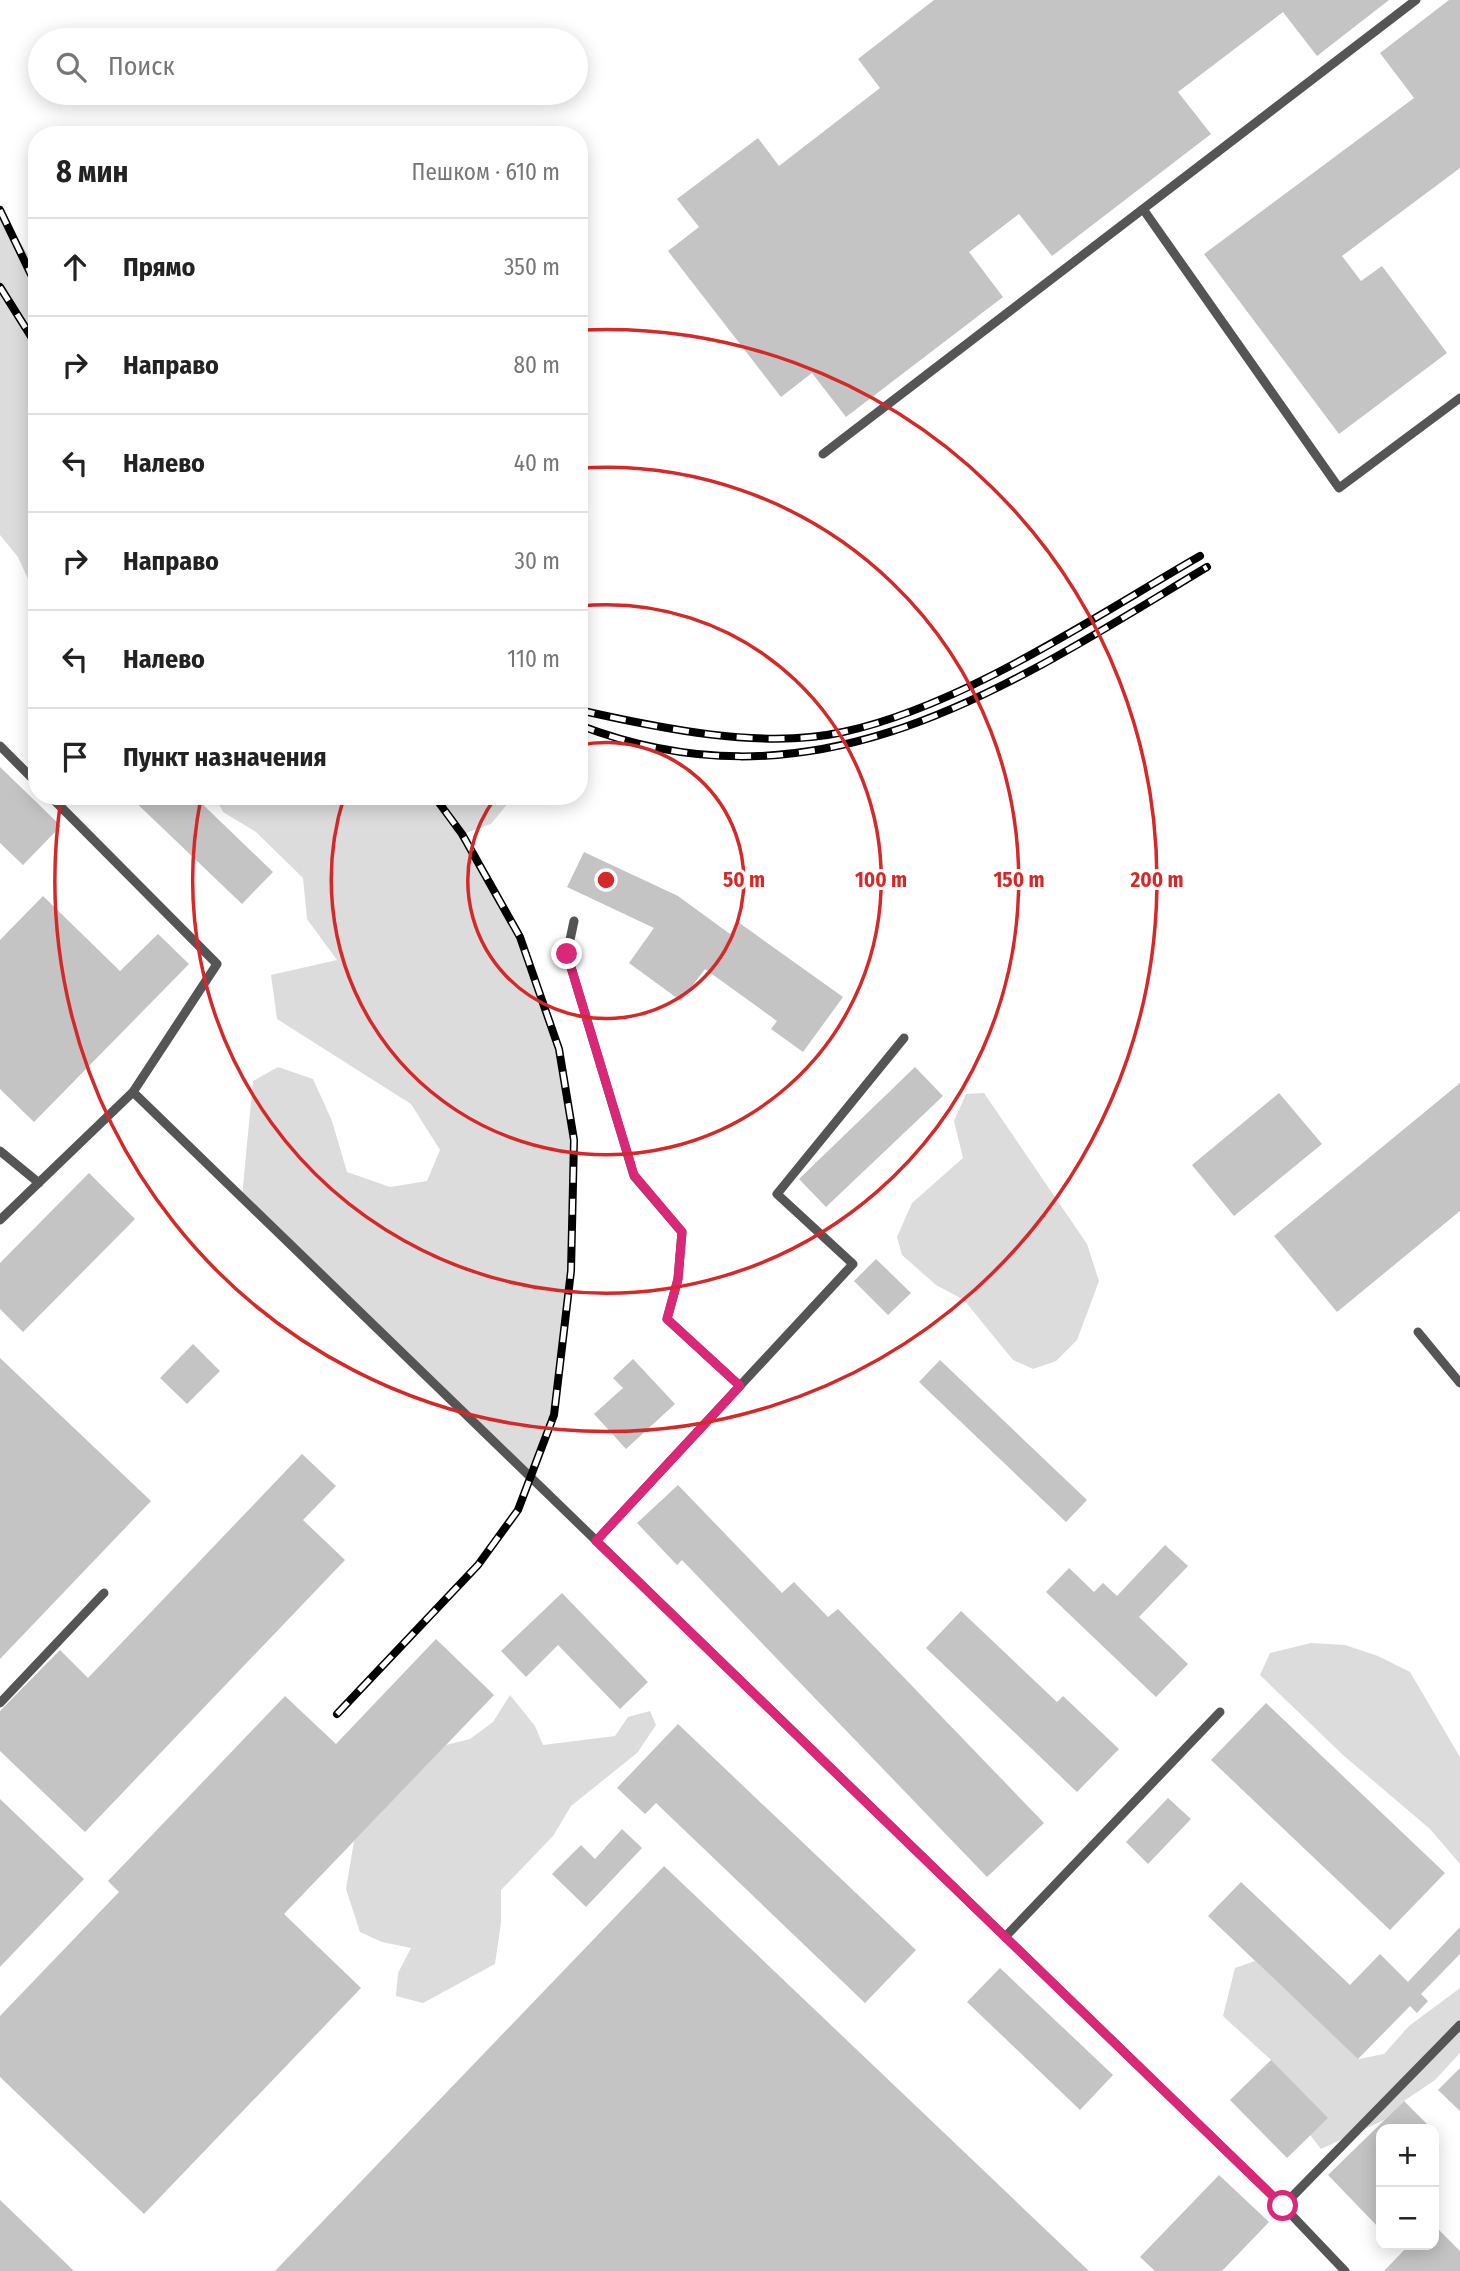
<!DOCTYPE html>
<html lang="ru">
<meta charset="utf-8">
<style>
:root{--surface:#fff;--page:#f2f2f2;--text:#222;--muted:#767676;--line:#e0e0e0}
body{margin:0;font-family:"Fira Sans Condensed",sans-serif;background:var(--page);color:var(--text)}
.controls{position:absolute;right:21px;bottom:21px;display:grid;overflow:hidden;border-radius:14px;box-shadow:0 4px 18px #0003}
.controls button{width:63px;height:63px;display:grid;place-items:center;padding:0;border:0;border-bottom:2px solid var(--line);background:var(--surface);color:var(--text);font:35px sans-serif}
.stop{position:absolute;width:21px;height:21px;margin:-16px;border:5px solid #db2777;border-radius:50%;background:#fff}
.stop.end{background:#db2777;border-color:#fff;box-shadow:0 2px 7px #0008}
.list{margin:0;padding:0;list-style:none}
h2{display:flex;justify-content:space-between;align-items:center;height:91px;margin:0;padding:0 28px;font-size:30px}
h2 small{font-size:23px;font-weight:400;color:var(--muted)}
.list li{display:grid;grid-template-columns:46px 1fr auto;gap:21px;align-items:center;box-sizing:border-box;height:98px;padding:0 28px;border-top:2px solid var(--line)}
.list b{display:block;font-size:26px;white-space:nowrap}
.list em{font-size:23px;font-style:normal;color:var(--muted)}
.icon{flex:none;width:38px;height:38px;fill:none;stroke:currentColor;stroke-width:2;stroke-linecap:round;stroke-linejoin:round}
.map{position:relative;flex:none;width:1460px;height:2271px;overflow:hidden}
.search{position:absolute;background:var(--surface);box-shadow:0 4px 18px #0003;left:28px;top:28px;width:560px;height:77px;display:flex;align-items:center;gap:18px;box-sizing:border-box;padding:0 24px;border-radius:38px;color:var(--muted);font-size:26px}
.panel{position:absolute;background:var(--surface);box-shadow:0 4px 18px #0003;left:28px;top:126px;width:560px;height:679px;border-radius:28px}
.map>svg:first-child{display:block}
.green{fill:#dcdcdc}
.building{fill:#c4c4c4}
.lines{fill:none;stroke-linecap:round;stroke-linejoin:round}
.lane{stroke:#555;stroke-width:9}
.rail-casing{stroke:#000;stroke-width:8}
.rail{stroke:#fff;stroke-width:5;stroke-dasharray:16;stroke-linecap:butt}
.route{stroke:#db2777;stroke-width:9}
.ring{fill:none;stroke:#d62828;stroke-width:3.5}
.centre{fill:#d62828;stroke:#fff;stroke-width:3.5}
.ring-label{font-size:21px;text-anchor:middle;font-weight:bold;fill:#d62828;stroke:#fff;stroke-width:6;stroke-linejoin:round;paint-order:stroke}
</style>
<div class="map">
<svg width="1460" height="2271" viewBox="0 0 1460 2271">
<rect width="100%" height="100%" fill="#fff"/>
<path class="green" d="M0 210 37 269V599L18 557 0 535Z
M215 796H514L491 824 463 834 520 937 559 1049 574 1140 571 1271 554 1415 530 1477 242 1197 253 1081 278 1067 313 1079 332 1121 347 1172 390 1187 427 1181 440 1150 411 1104 277 1019 271 975 337 960 307 919 303 878 256 832 223 812Z
M984 1093 1087 1244 1099 1281 1077 1340 1056 1361 1033 1369 1013 1360 964 1300 936 1285 902 1255 897 1237 912 1203 963 1158 954 1121 966 1094Z
M1311 1643 1345 1645 1378 1656 1410 1672 1460 1757V1864L1430 1829 1343 1755 1260 1675 1270 1653Z
M510 1695 535 1726 543 1745 615 1736 628 1717 650 1711 656 1725 637 1753 571 1806 553 1836 501 1890V1923L495 1964 423 2003 396 1996 398 1973 411 1948 382 1942 360 1932 346 1889 354 1841 446 1745 470 1739 493 1722Z
M1255 1961 1359 2059 1384 2054 1409 2026 1460 1988V2053L1435 2080 1404 2101 1384 2120 1321 2149 1310 2135 1271 2060 1223 2016 1235 1968Z"/>
<path class="building" d="M934 0H1389L1317 56 1283 12 1178 92 1211 134 1052 256 1019 214 969 252 1003 297 846 417 812 373 781 397 668 251 699 227 677 199 758 138 779 166 880 88 858 59Z
M1449 0H1460V168L1342 256 1361 281 1382 266 1447 353 1339 434 1204 254 1414 98 1380 53Z
M0 767 61 826 23 865 0 843Z
M129 796H194L273 872 242 904Z
M584 852 678 896 730 934 738 922 843 997 803 1052 771 1029 777 1021 705 969 681 1001 629 963 654 928 567 887Z
M43 896 120 971 158 934 189 964 34 1122 0 1089V940Z
M915 1067 943 1096 826 1207 799 1179Z
M1460 1083V1211L1337 1312 1274 1236Z
M1279 1093 1322 1144 1234 1216 1192 1165Z
M89 1173 135 1219 23 1332 0 1309V1263Z
M876 1259 911 1293 888 1315 854 1281Z
M193 1344 220 1371 187 1404 160 1378Z
M0 1358 151 1501 0 1659Z
M633 1359 675 1404 626 1449 594 1414 623 1388 613 1378Z
M940 1360 1087 1500 1066 1522 919 1382Z
M302 1454 336 1486 303 1520 345 1560 85 1832 0 1751V1711L60 1650 88 1678Z
M678 1485 782 1593 794 1582 828 1617 838 1609 1044 1823 987 1877 682 1560 677 1565 637 1523Z
M1165 1545 1188 1566 1139 1617 1188 1664 1156 1697 1046 1592 1069 1568 1094 1592 1103 1583 1117 1596Z
M562 1593 648 1682 620 1709 558 1645 526 1677 501 1651Z
M961 1611 1057 1702 1063 1696 1119 1749 1077 1792 926 1648Z
M436 1639 494 1695 284 1914 361 1988 144 2214 0 2077V2016L119 1892 108 1881 285 1696 336 1744Z
M1266 1703 1445 1873 1390 1930 1211 1760Z
M678 1724 916 1950 865 2003 656 1803 645 1814 617 1788Z
M1168 1798 1191 1819 1148 1864 1126 1842Z
M0 1799 84 1879 0 1967Z
M622 1829 642 1848 586 1907 552 1874 581 1845 595 1859Z
M664 1866 1089 2271H275Z
M1241 1882 1350 1985 1380 1954 1408 1982 1460 1927V1954L1421 1994 1428 2001 1417 2013 1410 2006 1358 2059 1208 1916Z
M1000 1968 1113 2075 1080 2110 967 2002Z
M1271 2060 1328 2118 1287 2158 1230 2100Z
M1460 2068V2111L1438 2090Z
M1404 2101 1432 2129H1381V2230L1328 2175Z
M1219 2175 1269 2222 1222 2271H1155L1140 2257Z
M0 2200 74 2271H0Z
M1434 2225 1460 2251V2271H1384L1409 2245H1434Z"/>
<g class="lines">
<path class="lane" d="M1143 209 1339 488 1460 398
M823 454 1416 0
M0 746 37 783
M50 796 217 964 133 1092 1283 2206 1345 2271
M574 921 567 954 634 1176 682 1232 678 1279 667 1319 740 1386
M0 1151 39 1183
M0 1220 133 1092
M1418 1332 1460 1383
M596 1541 853 1264 777 1194 904 1038
M0 1703 104 1593
M1005 1937 1220 1712
M1283 2206 1460 2025"/>
<defs>
<path id="rail" d="M0 210 37 287
M0 287 37 346
M579 710C659 728 762 750 843 732 963 706 1094 617 1200 556
M579 725C820 818 1009 686 1207 567
M337 1714 478 1565 518 1510 554 1415 571 1271 574 1140 559 1049 520 937 462 834 434 796"/>
</defs>
<use href="#rail" class="rail-casing"/>
<use href="#rail" class="rail"/>
</g>
<g class="lines">
<path class="route" d="M567 954 634 1175 682 1232 678 1279 667 1319 740 1386 596 1541 1283 2206"/>
</g>
<g class="ring">
<path d="M580 745A138 138 0 1 1 496 797"/>
<path d="M580 606A275 275 0 1 1 344 797"/>
<path d="M581 468A413 413 0 1 1 201 798"/>
<path d="M582 330A551 551 0 1 1 61 799"/>
</g>
<circle cx="606" cy="880" r="10" class="centre"/>
<g class="ring-label">
<text x="744" y="887">50 m</text>
<text x="881" y="887">100 m</text>
<text x="1019" y="887">150 m</text>
<text x="1157" y="887">200 m</text>
</g>
</svg>
<div class="controls">
<button>+</button>
<button>−</button>
</div>
<div class="stop" style="left:1283px;top:2206px"></div>
<div class="stop end" style="left:567px;top:954px"></div>
<div class="search"><svg class="icon" aria-label="search" viewBox="0 0 24 24"><circle cx="10" cy="10" r="6"/><path d="M15 15l6 6"/></svg>Поиск</div>
<section class="panel">
<h2>8 мин<small>Пешком · 610 m</small></h2>
<ul class="list">
<li><svg class="icon" aria-label="ahead" viewBox="0 0 24 24"><path d="M12 20V5M6 11l6-6 6 6"/></svg><div><b>Прямо</b></div><em>350 m</em></li>
<li><svg class="icon" aria-label="right" viewBox="0 0 24 24"><path d="M7 20v-9h11M14 6l5 5-5 5"/></svg><div><b>Направо</b></div><em>80 m</em></li>
<li><svg class="icon" aria-label="left" viewBox="0 0 24 24"><path d="M17 20v-9H6M10 6l-5 5 5 5"/></svg><div><b>Налево</b></div><em>40 m</em></li>
<li><svg class="icon" aria-label="right" viewBox="0 0 24 24"><path d="M7 20v-9h11M14 6l5 5-5 5"/></svg><div><b>Направо</b></div><em>30 m</em></li>
<li><svg class="icon" aria-label="left" viewBox="0 0 24 24"><path d="M17 20v-9H6M10 6l-5 5 5 5"/></svg><div><b>Налево</b></div><em>110 m</em></li>
<li><svg class="icon" aria-label="arrive" viewBox="0 0 24 24"><path d="M6 21V4h12l-3 4 3 4H6"/></svg><div><b>Пункт назначения</b></div></li>
</ul>
</section>
</div>
